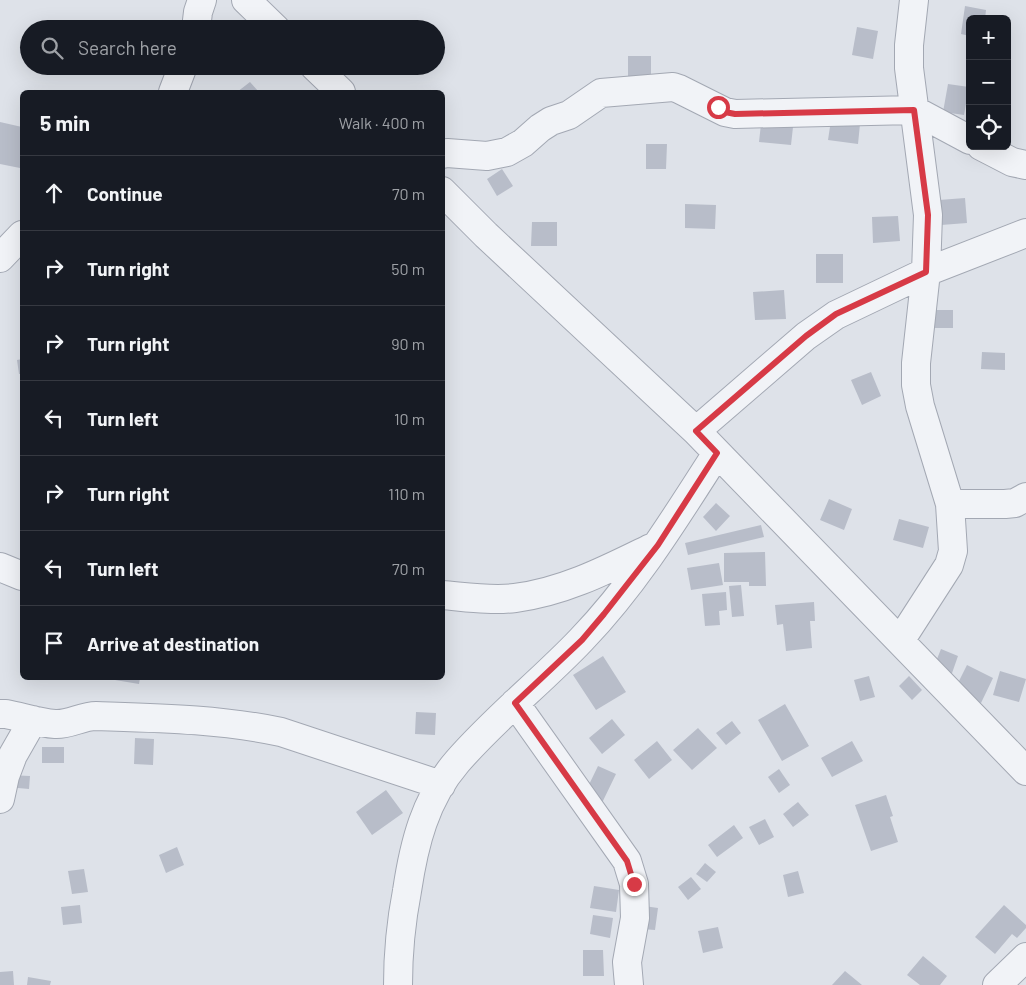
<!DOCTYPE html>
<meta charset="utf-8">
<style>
:root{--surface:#171b24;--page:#242831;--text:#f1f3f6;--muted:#9ea1a6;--line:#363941}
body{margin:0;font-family:Barlow,sans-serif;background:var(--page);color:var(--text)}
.controls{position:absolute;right:15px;top:15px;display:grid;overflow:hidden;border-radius:8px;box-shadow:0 5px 20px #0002}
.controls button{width:45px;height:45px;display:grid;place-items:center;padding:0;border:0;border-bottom:1px solid var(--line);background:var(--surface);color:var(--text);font:25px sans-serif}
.stop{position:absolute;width:15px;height:15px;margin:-11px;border:4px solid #d73a46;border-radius:50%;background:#fff}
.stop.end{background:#d73a46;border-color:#fff;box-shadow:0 1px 5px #0008}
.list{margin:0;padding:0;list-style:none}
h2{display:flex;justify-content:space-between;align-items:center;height:65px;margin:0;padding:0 20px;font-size:21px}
h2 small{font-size:16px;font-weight:400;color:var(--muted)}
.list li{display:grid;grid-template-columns:32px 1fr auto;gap:15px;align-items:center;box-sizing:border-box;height:75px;padding:0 20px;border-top:1px solid var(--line)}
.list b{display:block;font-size:19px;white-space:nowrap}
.list em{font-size:16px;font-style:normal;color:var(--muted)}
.icon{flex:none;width:28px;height:28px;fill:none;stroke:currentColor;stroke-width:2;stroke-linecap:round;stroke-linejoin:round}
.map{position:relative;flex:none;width:1026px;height:985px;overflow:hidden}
.search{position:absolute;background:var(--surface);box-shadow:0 5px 20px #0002;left:20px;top:20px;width:425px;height:55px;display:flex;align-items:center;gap:12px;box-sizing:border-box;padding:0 18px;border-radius:28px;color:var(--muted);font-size:19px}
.panel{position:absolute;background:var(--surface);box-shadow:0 5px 20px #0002;left:20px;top:90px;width:425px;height:590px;border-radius:8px}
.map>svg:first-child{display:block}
.building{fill:#b8bdc9}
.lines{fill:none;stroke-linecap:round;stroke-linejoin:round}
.minor-casing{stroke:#a3a8b3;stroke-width:30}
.minor{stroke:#f1f3f7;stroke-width:28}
.route{stroke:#d73a46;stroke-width:6}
</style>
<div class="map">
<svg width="1026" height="985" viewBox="0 0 1026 985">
<rect width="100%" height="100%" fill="#dee2e9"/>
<path class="building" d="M965 6 986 10 985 19H970V36L961 34Z
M214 21 222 29H207Z
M857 27 878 31 873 59 852 55Z
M628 56H651V80H628Z
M250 82 259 92H237Z
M948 84 969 87 964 115 943 112Z
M831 120 860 124 858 144 828 140Z
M0 122 22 127V154L20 168 0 164Z
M761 124 793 127 791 145 759 142Z
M646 144H667L666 169H646Z
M502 169 513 186 497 196 487 179Z
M965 198 967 223 941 225 939 200Z
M685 204 716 205 715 229 685 228Z
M898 216 900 241 873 243 872 217Z
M532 222H557V246H531Z
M816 254H843V283H816Z
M784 290 786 319 755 320 753 292Z
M930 310H953V328H931Z
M982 352 1005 353V370L981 369Z
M22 359V374H19L17 360Z
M871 372 881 396 862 405 851 380Z
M829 499 852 509 844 530 820 520Z
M716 503 730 516 716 531 703 517Z
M899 519 929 527 923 548 893 540Z
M761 525 764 537 688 555 685 543Z
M765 552 766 586H749V582H724V553Z
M719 563 723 585 691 590 687 568Z
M741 585 744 616 732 617 729 586Z
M726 592 727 610 719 611 720 625 705 626 702 594Z
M814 602 815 621H810L812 648 786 651 783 624 777 625 775 605Z
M941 649 958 656 951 676 933 669Z
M603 656 626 692 596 710 573 675Z
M967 665 993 678 981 703 954 691Z
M1000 671 1026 679 1019 702 993 695Z
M869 676 875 697 860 701 854 680Z
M909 676 922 690 912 700 899 686Z
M115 678H140L139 684 115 680Z
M785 704 809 746 782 761 758 720Z
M416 712 436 713 435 735 415 734Z
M612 719 625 735 602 754 589 738Z
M732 721 741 733 726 745 716 733Z
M698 728 717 748 692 770 673 750Z
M135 738 154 739 153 765 134 764Z
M657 741 672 760 649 779 634 760Z
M852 741 863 761 832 777 821 758Z
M42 747H64V763H42Z
M598 766 616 774 600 807 582 799Z
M779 769 790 785 779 793 768 777Z
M8 775 30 776 29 789 7 787Z
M386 790 403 813 372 835 356 812Z
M886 795 893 816 890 817 898 842 871 851 855 805Z
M798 802 809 815 793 827 783 814Z
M765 819 774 837 759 845 749 827Z
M734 825 743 838 717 857 708 845Z
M177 847 184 865 166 873 159 855Z
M705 863 716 872 707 882 696 874Z
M84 869 88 892 72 894 68 871Z
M798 871 804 893 788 897 783 875Z
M691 877 701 889 688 900 678 887Z
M594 886 619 890 616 912 590 908Z
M80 905 82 923 63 925 61 907Z
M1004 905 1026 925V928L1017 938 1012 934 995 954 975 937Z
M644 906 658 908 655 930 642 929Z
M593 915 613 918 610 938 590 934Z
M718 927 723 948 703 953 698 931Z
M583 950H603L604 976H583Z
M923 956 947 976 940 985H920L907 975Z
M13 971 14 985H0V972Z
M845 971 862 985H832Z
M28 977 51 981 50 985H27Z"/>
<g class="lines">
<defs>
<path id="minor" d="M246 0 276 29
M196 29 198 12 202 0
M314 66 341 92
M173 92 183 66
M981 146 1012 162 1026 165
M442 154 447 153 487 156 507 152 523 143 540 128 551 121 569 115 601 93 673 87 679 89 725 112 735 114 914 110 970 140
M442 191 486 235 696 431 1026 771
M0 258 22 235
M696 431 806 336 836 315 926 272 1026 233
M950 504H1005L1015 503 1026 497
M0 567 22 576
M442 595C466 597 491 601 515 598 564 592 608 569 651 548
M900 641 949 565 953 551 950 504 920 406 916 385V363L926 272 928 215 909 68V45L914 0
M515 703 627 861 634 884 635 918 627 962 629 985
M0 714H6C22 717 39 723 55 724 69 725 82 716 96 716 158 718 220 719 281 732L441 785
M0 799 5 776 13 755 33 720
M398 985C398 953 401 922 407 891 414 844 425 799 457 762 495 718 541 682 581 640 635 584 676 517 717 453
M997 985 1026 957"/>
</defs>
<use href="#minor" class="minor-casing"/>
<use href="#minor" class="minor"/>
</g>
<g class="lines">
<path class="route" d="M634 884 627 861 515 703 582 640 604 614 658 545 717 453 696 431 806 336 836 314 926 272 928 215 914 110 735 114 725 112 718 107"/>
</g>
</svg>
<div class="controls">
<button>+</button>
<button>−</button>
<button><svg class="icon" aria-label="locate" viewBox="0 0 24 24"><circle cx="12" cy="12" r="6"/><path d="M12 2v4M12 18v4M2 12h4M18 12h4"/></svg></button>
</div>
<div class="stop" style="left:718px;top:107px"></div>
<div class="stop end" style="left:634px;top:884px"></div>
<div class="search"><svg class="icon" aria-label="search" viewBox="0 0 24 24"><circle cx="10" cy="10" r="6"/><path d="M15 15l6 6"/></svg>Search here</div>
<section class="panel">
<h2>5 min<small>Walk · 400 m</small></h2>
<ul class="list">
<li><svg class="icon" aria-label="ahead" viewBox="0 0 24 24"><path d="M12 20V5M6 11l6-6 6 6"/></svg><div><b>Continue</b></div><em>70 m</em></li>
<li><svg class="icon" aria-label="right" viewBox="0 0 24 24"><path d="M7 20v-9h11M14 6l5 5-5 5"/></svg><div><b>Turn right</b></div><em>50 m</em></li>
<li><svg class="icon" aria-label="right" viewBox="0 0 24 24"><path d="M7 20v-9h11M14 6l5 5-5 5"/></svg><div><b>Turn right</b></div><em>90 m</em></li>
<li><svg class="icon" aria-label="left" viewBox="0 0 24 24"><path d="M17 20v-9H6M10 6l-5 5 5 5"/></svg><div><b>Turn left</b></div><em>10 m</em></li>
<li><svg class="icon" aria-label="right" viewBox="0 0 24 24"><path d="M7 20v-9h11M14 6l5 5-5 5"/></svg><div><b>Turn right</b></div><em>110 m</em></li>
<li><svg class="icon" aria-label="left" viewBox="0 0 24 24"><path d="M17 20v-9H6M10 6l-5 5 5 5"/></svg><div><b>Turn left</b></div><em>70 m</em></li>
<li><svg class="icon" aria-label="arrive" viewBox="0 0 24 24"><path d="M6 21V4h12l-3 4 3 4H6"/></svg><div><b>Arrive at destination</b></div></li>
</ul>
</section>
</div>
